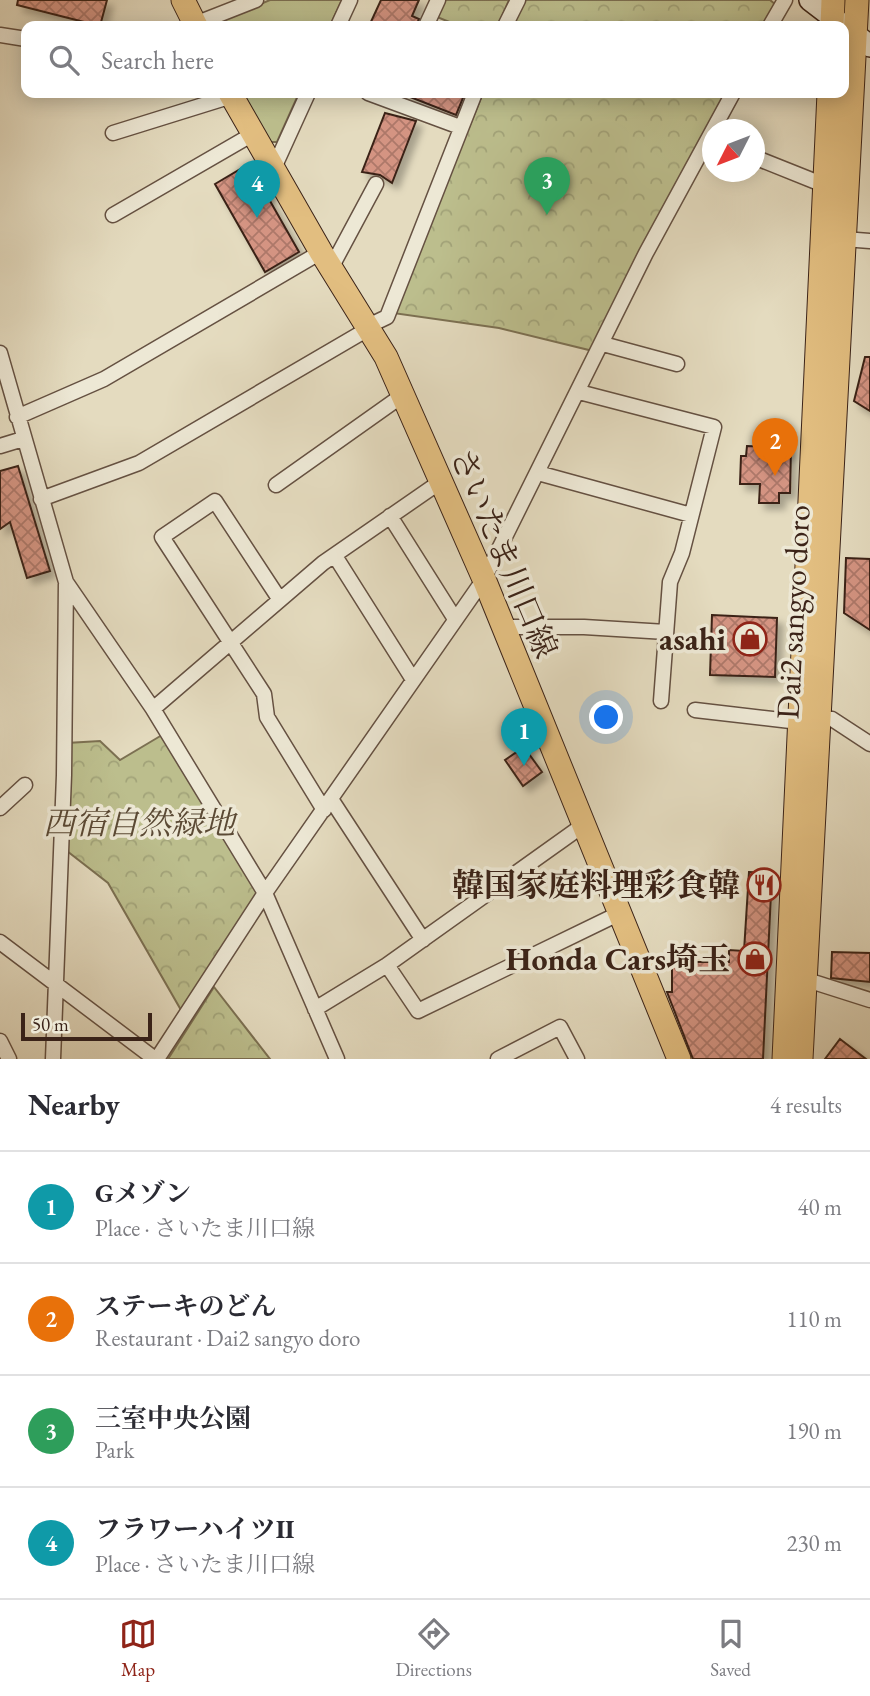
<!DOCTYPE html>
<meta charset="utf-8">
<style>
:root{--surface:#fff;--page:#f2f2f3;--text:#2b2b33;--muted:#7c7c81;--line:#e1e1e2;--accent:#8f2418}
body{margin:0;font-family:"EB Garamond","Noto Serif JP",serif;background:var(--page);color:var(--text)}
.compass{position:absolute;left:702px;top:119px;width:63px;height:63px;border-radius:50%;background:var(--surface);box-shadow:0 4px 18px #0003;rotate:228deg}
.scale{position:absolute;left:21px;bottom:18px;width:131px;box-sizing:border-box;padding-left:7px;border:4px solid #3b2318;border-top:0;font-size:19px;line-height:24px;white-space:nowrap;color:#3b2318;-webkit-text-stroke:5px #ede8d5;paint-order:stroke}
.you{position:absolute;left:607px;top:718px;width:24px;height:24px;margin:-18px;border:5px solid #fff;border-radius:50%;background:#1a73e8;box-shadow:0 0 0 10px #1a73e833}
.badge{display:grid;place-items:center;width:46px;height:46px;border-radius:50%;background:var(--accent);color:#fff;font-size:23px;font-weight:700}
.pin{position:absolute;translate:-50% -58px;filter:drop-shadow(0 2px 4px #0008)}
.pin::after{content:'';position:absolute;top:37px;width:24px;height:21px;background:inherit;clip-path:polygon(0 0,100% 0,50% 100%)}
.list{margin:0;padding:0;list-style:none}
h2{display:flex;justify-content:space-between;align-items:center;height:91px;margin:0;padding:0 28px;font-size:30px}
h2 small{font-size:23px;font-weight:400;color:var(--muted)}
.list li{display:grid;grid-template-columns:46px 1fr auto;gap:21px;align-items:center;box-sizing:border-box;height:112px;padding:0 28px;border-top:2px solid var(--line)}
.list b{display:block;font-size:26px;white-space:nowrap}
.list p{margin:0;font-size:23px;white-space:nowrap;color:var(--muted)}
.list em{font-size:23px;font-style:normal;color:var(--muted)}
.icon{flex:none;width:38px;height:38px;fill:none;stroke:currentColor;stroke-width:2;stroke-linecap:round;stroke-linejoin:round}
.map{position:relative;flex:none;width:870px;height:1059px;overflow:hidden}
.search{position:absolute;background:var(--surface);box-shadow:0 4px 18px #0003;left:21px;right:21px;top:21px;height:77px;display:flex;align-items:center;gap:18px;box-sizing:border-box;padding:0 24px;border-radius:14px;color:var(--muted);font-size:26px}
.sheet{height:539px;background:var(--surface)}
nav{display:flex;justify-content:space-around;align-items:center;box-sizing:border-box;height:98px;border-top:2px solid var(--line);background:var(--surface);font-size:19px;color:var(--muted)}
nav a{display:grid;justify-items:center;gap:4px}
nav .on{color:var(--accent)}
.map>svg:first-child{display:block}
.forest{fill:url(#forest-crowns);stroke:#7c7052;stroke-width:2}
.pitch{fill:#bcbe8d;stroke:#7c7052;stroke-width:2}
.building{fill:url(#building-cross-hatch);stroke:#3b2318;stroke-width:2;filter:url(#shadow)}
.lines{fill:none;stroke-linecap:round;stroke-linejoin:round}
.street-casing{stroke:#655142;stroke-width:17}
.secondary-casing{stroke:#3b2318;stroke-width:24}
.primary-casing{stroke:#3b2318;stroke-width:25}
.street{stroke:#ede8d5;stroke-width:14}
.secondary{stroke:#ede8d5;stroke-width:21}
.primary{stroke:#e2be80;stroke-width:23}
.labels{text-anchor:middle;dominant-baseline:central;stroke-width:7;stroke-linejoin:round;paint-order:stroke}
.street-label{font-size:32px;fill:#3b2318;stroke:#ede8d5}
.poi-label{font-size:32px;font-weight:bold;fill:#3b2318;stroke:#ede8d5;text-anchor:end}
.park-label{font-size:32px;font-style:italic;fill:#5b4a35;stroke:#ede8d5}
</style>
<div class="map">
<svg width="870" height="1059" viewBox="0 0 870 1059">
<defs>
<pattern id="forest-crowns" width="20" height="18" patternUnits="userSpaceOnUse" patternTransform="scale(1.75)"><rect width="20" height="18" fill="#bcbe8d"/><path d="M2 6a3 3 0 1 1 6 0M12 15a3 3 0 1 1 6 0" fill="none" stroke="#a2a379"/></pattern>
<pattern id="building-cross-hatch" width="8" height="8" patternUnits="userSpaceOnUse" patternTransform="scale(1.75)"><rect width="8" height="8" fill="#d49482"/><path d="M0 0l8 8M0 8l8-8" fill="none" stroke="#ad7869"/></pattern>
<filter id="shadow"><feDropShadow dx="6" dy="6" stdDeviation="3.5" flood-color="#0004"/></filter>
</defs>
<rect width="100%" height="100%" fill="#e4dbbf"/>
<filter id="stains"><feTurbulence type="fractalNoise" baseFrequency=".00286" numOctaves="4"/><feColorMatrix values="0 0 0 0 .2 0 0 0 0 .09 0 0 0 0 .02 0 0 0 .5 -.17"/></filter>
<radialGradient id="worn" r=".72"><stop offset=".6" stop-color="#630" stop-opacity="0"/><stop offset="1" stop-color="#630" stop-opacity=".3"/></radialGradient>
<path class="forest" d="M445 0H509L498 26H459L437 17Z
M525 0H770L776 5 764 26H512Z
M483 93H727L593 351 499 328 393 313Z
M162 735 258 893 181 1010 108 883 67 851V743L100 741 120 760Z
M214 987 270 1059H168Z"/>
<path class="pitch" d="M270 0H342L330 26H208Z
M238 93H299L277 142H264Z"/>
<path class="building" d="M18 0H107L100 26 17 5Z
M381 0H419L412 16 419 19 416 26H369Z
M400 93H465L456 115Z
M385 113 416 121 392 183 380 175 362 172Z
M249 164 299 252 265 272 215 184Z
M865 357H870V411L854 401Z
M747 446 791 448 790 493H779V503H759L760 484H740L741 456H746Z
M18 466 50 571 27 578 10 522 0 529V471Z
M846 558 870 559V630L844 613Z
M712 615 777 618 775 677 710 675Z
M524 747 542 772 523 786 505 760Z
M749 872 772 873 763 1059H693L667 992H672V962H729V950L744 951Z
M832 952 870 953V982L831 978Z
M840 1039 866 1059H825Z"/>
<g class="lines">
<defs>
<path id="street" d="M195 24 256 0
M338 26 350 0
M426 26 438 0
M505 26 518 0
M770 26 785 0
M0 35 26 39
M368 93 460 127
M113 133 232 96
M754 157 824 185
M273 170 308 93
M113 215 253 134
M844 239 870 241
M331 268 376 184
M366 327 387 317 475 93
M603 344 677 364
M0 353 66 582 153 709 265 893 337 1059
M579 392 714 427 682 553 670 582 661 701
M17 417 104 379 321 252
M0 446 23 439
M538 473 691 515
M276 485 403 395
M41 499 139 463 368 329
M390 516 455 619
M335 556 412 678
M280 600 215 501 162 537 264 694 267 717 324 810
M504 627H584L666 632
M153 709 323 563 440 482
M695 710 799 722
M819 718 832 719 870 744
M331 799 423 940
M0 808 25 785
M0 942 155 1059
M387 965 418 1011 618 914
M804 979 870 1000
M315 1009 387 965 582 826
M0 1041 9 1059
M53 1059 64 775 66 582
M157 1059 265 893 484 579 646 253 733 93
M498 1059 560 1027 577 1059"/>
<path id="secondary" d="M810 0 870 46"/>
<path id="primary" d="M183 0 196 26
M832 26 833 0
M230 93 321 252 386 357 484 579 679 1059
M784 1059 829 93
M801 1059 857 0"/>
</defs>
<use href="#street" class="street-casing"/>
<use href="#secondary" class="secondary-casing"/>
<use href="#primary" class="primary-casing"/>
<use href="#street" class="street"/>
<use href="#secondary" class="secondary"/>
<use href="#primary" class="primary"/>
</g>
<defs>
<symbol id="shop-ring" viewBox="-11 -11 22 22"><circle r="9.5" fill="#ede8d5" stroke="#8f2418" stroke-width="1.5"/><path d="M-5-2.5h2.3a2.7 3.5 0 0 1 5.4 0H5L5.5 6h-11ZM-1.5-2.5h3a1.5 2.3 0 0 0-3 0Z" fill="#8f2418"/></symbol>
<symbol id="restaurant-ring" viewBox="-11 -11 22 22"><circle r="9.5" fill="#ede8d5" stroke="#8f2418" stroke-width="1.5"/><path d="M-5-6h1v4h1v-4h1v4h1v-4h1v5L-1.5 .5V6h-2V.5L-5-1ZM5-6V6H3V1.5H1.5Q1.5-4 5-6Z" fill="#8f2418"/></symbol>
</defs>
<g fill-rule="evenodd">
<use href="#shop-ring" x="731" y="620" width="38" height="38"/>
<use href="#restaurant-ring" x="745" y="866" width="38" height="38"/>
<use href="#shop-ring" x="736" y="940" width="38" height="38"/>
</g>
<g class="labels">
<g class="street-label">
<text transform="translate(504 553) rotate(67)">さいたま川口線</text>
<text transform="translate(793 612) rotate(-87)">Dai2 sangyo doro</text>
</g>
<g class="poi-label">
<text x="726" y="639">asahi</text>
<text x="740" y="885">韓国家庭料理彩食韓</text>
<text x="730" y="959">Honda Cars埼玉</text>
</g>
<g class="park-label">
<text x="139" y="823">西宿自然緑地</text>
</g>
</g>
<rect width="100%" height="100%" filter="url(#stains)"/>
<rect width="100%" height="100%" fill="url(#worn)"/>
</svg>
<svg class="compass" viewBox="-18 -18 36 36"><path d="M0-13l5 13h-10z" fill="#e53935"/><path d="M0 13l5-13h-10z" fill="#7c7c81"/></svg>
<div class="scale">50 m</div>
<div class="you"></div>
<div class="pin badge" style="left:524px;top:766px;background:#0f9aa8">1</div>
<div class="pin badge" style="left:775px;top:476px;background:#e8710a">2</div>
<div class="pin badge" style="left:547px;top:215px;background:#2e9e5b">3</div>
<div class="pin badge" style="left:257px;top:218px;background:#0f9aa8">4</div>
<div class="search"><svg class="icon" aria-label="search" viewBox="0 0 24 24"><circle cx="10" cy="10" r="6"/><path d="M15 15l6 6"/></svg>Search here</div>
</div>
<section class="sheet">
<h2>Nearby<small>4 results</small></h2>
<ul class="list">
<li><span class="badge" style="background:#0f9aa8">1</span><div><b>Gメゾン</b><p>Place · さいたま川口線</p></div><em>40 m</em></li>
<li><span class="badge" style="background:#e8710a">2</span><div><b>ステーキのどん</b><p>Restaurant · Dai2 sangyo doro</p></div><em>110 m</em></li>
<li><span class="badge" style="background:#2e9e5b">3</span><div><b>三室中央公園</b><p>Park</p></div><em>190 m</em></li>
<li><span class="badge" style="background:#0f9aa8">4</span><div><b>フラワーハイツⅡ</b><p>Place · さいたま川口線</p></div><em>230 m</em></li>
</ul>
</section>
<nav>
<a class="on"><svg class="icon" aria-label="map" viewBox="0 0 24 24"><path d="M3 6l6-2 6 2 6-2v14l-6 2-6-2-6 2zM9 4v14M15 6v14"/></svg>Map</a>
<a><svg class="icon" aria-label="directions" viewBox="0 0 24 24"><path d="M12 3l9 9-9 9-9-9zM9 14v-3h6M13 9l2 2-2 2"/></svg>Directions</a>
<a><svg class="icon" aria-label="saved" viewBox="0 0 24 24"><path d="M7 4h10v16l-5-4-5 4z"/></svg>Saved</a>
</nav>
